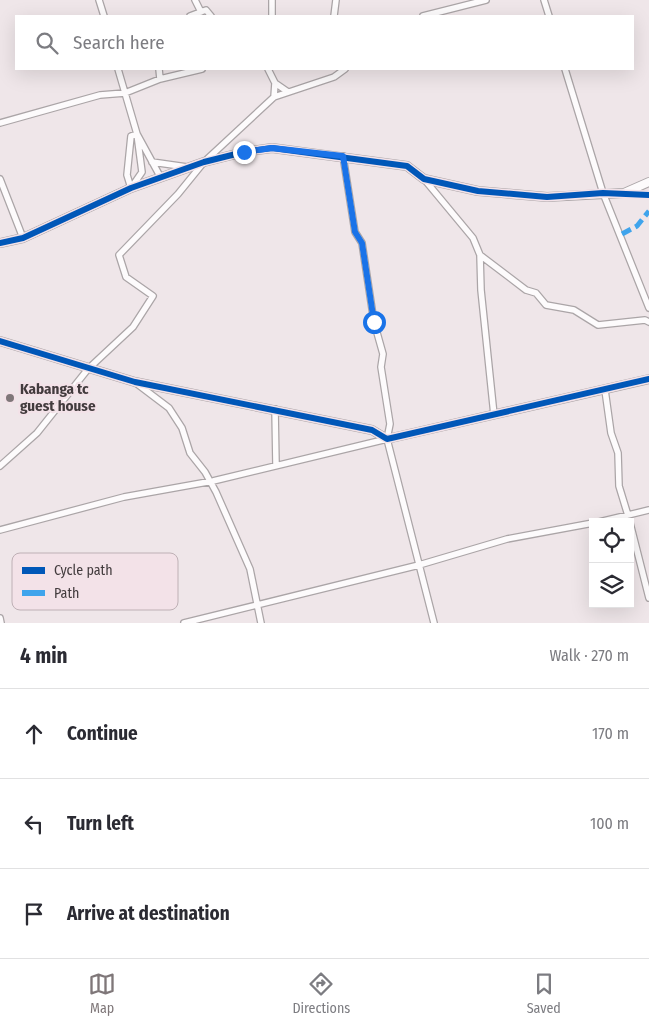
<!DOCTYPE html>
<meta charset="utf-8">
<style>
:root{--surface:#fff;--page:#f7f7f7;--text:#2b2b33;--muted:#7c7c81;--line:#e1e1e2;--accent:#7f7779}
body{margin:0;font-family:"Fira Sans Condensed",sans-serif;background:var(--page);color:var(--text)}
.controls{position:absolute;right:15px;bottom:15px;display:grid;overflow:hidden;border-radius:0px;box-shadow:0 5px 20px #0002}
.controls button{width:45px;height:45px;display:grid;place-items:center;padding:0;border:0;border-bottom:1px solid var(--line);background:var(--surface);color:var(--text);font:25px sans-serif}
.stop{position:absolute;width:15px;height:15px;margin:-11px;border:4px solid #1a73e8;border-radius:50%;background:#fff}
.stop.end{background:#1a73e8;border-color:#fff;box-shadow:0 1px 5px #0008}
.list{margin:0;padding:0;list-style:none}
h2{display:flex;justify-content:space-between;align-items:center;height:65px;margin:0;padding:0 20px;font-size:21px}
h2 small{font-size:16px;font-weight:400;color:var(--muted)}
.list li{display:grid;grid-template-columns:32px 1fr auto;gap:15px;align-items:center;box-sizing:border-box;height:90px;padding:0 20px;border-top:1px solid var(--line)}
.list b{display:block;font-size:19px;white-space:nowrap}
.list em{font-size:16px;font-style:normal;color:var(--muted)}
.icon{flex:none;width:28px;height:28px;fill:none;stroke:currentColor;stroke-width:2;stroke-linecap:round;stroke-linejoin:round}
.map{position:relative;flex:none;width:649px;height:623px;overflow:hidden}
.search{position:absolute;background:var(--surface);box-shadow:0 5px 20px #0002;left:15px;right:15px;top:15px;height:55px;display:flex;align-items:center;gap:12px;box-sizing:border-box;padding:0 18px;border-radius:0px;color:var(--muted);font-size:19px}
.sheet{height:335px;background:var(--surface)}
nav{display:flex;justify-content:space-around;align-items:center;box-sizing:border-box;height:70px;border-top:1px solid var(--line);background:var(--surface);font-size:14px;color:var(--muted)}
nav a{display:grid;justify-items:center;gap:2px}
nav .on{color:var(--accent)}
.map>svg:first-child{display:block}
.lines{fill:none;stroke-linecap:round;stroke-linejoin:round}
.minor-casing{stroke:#aba5a7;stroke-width:8}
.tertiary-casing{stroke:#aba5a7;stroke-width:10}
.minor{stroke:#fdfbfc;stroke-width:5.5}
.tertiary{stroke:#fdfbfc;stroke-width:8}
.quiet{stroke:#3fa4ec;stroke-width:5;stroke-dasharray:10 5;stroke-linecap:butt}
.cycleway-casing{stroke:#f3e2e8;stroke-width:9}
.cycleway{stroke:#0057b8;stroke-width:6}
.route{stroke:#1a73e8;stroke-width:6}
.poi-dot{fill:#7f7779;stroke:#f3e2e8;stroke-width:2}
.labels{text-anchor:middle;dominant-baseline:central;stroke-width:4.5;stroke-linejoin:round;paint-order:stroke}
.poi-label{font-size:15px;font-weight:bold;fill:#423b3d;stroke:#f3e2e8;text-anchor:start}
.key{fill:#f3e2e8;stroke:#beb0b5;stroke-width:1}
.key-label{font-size:14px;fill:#423b3d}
</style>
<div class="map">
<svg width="649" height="623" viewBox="0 0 649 623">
<rect width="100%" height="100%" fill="#efe6e9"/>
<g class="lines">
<defs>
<path id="minor" d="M99 0 104 16
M195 0 201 12
M272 0V16
M544 0 549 16
M190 16 206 10 211 16
M334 16 336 0
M423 16 486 0
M118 69 137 134 142 172 131 188
M159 69 160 79
M268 69 275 83 274 97
M565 69 603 193 649 308
M275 83 288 92
M0 123 100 95 125 93 160 79 202 69
M343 156 355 232 362 243 374 322 383 354 381 367 390 424 387 439 434 623
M152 162 187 167
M0 179 23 238
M424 179 473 238 480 255 526 290 536 293 546 305 574 310 598 325 645 320 649 322
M131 188 127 175 131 136 137 134 161 178
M626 193 649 195
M480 255 481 290 494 415
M136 383 169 408 182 428 190 453 205 472 216 492 250 569 261 623
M605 390 611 433 618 453 619 486 630 522
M275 409 276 465
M0 466 37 433 88 369 133 327 153 296 126 277 119 255 178 194 204 162 274 97 334 77 345 69
M599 522 649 510
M630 523 649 598
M0 530 124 497 213 481 387 439
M0 618 1 623
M184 623 419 565 507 539 593 523"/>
<path id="tertiary" d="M0 243 23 238 131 188 204 162 244 152 272 148 407 166 424 179 478 191 547 197 624 193 649 182
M0 341 135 382 372 430 387 439 649 379"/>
</defs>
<use href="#minor" class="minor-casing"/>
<use href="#tertiary" class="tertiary-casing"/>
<use href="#minor" class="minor"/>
<use href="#tertiary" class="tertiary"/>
<path class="quiet" d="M622 234 637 226 649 211"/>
<defs>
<path id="cycleway" d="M0 243 23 238 131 188 204 162 244 152 272 148 407 166 424 179 478 191 547 197 603 193 649 195
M0 341 135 382 372 430 387 439 649 379"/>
</defs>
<use href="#cycleway" class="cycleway-casing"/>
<use href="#cycleway" class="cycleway"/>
</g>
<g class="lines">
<path class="route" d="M244 152 272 148 343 156 355 232 362 243 374 322"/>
</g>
<circle class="poi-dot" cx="10" cy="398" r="5"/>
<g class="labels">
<g class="poi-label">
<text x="20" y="389">Kabanga tc<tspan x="20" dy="17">guest house</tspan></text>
</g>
</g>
<rect x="12" y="553" width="166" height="57" rx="8" class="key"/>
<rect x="22" y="567" width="23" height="7" fill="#0057b8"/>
<rect x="22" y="590" width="23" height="6" fill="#3fa4ec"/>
<g class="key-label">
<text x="54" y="575">Cycle path</text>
<text x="54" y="598">Path</text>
</g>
</svg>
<div class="controls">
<button><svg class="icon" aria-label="locate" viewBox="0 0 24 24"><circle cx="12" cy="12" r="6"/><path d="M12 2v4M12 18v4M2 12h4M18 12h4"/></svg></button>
<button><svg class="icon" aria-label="layers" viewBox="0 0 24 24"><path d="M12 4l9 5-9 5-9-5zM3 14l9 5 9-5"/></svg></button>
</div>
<div class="stop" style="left:374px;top:322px"></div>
<div class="stop end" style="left:244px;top:152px"></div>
<div class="search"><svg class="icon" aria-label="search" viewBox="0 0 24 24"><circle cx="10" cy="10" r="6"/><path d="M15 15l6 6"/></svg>Search here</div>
</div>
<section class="sheet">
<h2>4 min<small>Walk · 270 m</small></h2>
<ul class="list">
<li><svg class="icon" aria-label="ahead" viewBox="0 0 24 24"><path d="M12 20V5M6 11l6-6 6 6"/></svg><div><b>Continue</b></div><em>170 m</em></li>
<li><svg class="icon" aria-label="left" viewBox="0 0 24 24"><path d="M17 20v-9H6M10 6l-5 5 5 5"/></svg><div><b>Turn left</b></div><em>100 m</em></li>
<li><svg class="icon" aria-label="arrive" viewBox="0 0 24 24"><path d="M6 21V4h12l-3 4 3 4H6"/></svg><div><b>Arrive at destination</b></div></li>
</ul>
</section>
<nav>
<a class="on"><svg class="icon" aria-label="map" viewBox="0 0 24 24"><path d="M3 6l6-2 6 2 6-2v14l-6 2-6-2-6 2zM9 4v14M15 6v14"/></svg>Map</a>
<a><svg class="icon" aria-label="directions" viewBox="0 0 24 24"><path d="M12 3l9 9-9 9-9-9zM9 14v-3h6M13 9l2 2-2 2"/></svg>Directions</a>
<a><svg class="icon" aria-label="saved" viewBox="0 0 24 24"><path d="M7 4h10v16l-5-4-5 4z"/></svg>Saved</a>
</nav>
